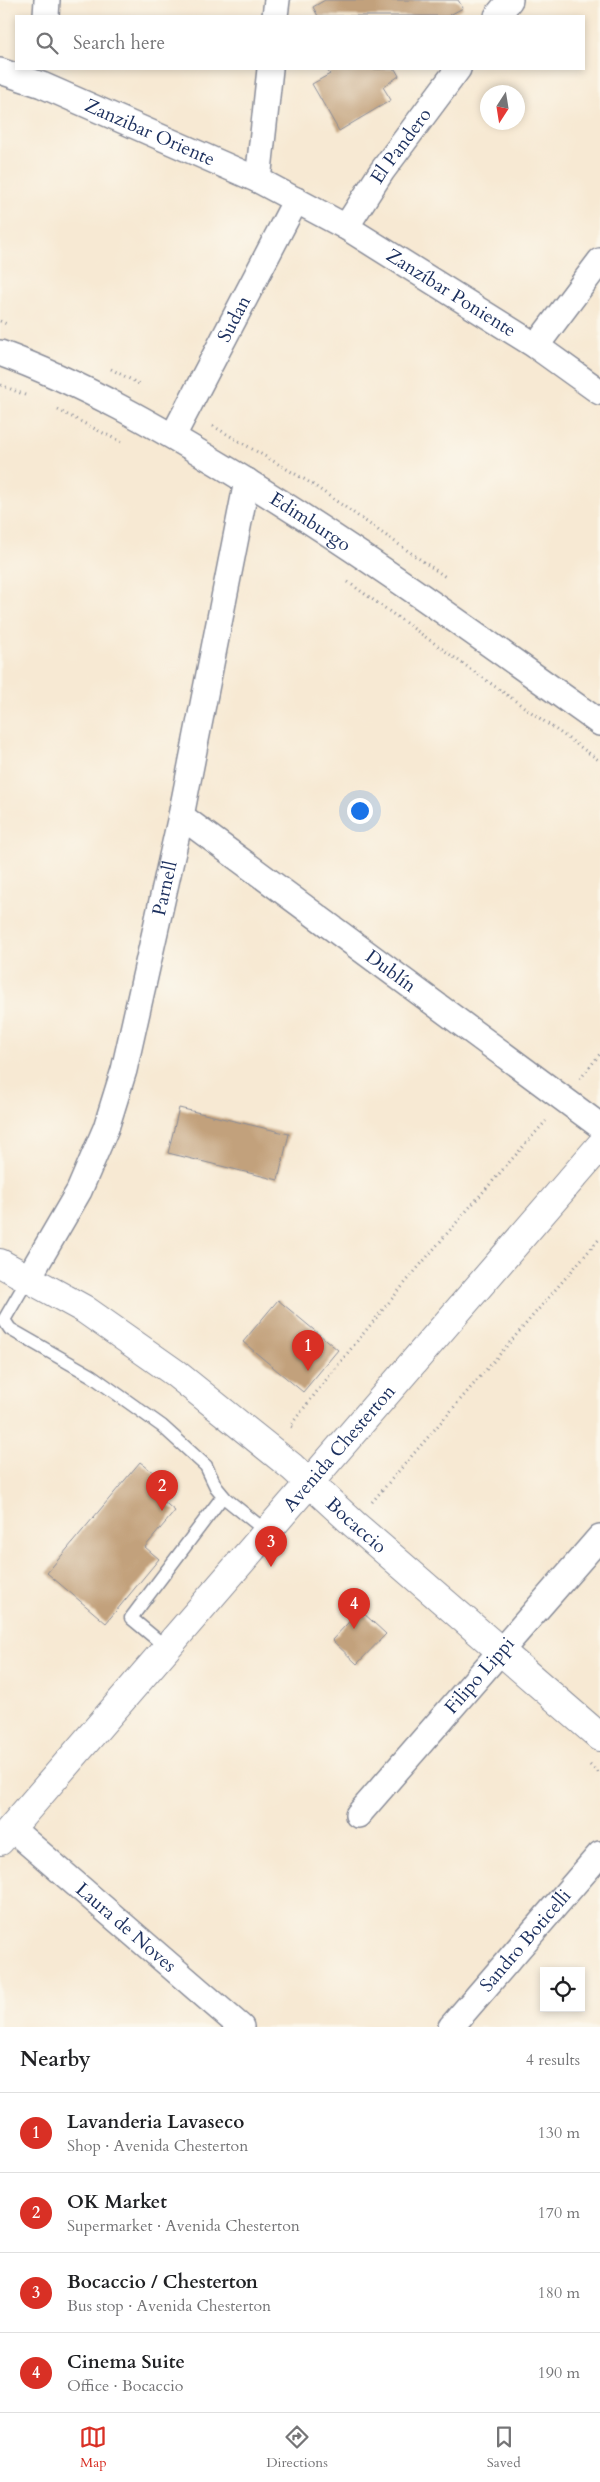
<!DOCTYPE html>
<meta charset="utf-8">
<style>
:root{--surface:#fff;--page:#f2f2f2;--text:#202124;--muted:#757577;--line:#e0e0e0;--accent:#d93025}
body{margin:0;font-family:Cardo,serif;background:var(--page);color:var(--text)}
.controls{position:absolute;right:15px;bottom:15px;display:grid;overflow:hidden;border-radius:0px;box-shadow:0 2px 8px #0003}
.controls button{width:45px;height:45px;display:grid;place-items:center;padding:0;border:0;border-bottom:1px solid var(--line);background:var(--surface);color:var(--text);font:25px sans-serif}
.compass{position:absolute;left:480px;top:85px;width:45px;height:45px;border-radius:50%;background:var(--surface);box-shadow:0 2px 8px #0003;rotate:192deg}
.you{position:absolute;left:359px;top:810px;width:18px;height:18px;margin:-12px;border:4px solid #fff;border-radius:50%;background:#1a73e8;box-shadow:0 0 0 8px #1a73e833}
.badge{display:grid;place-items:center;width:32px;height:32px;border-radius:50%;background:var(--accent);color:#fff;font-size:16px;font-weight:700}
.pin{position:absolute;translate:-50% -41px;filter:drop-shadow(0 1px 2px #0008)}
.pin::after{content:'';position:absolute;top:26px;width:18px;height:15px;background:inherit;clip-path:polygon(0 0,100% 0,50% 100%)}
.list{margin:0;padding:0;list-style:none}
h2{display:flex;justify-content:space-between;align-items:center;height:65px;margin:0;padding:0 20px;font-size:21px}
h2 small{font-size:16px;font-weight:400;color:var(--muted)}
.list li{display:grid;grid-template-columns:32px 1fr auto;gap:15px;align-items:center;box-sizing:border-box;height:80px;padding:0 20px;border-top:1px solid var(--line)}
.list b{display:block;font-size:19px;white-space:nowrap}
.list p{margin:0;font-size:16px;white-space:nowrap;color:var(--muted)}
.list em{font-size:16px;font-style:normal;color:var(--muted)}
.icon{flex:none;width:28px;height:28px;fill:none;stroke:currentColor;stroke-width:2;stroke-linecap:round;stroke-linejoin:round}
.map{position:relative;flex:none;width:600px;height:2027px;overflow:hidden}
.search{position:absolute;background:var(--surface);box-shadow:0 2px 8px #0003;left:15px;right:15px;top:15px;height:55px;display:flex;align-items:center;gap:12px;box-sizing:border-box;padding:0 18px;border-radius:0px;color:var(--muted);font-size:19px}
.sheet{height:385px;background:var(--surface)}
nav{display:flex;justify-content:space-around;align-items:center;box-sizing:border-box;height:70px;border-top:1px solid var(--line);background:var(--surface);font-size:14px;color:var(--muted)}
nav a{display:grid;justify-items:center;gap:2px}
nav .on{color:var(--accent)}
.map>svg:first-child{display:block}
.building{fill:#c2a17b}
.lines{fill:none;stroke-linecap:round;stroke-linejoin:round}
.lane-casing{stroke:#898c98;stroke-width:15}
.street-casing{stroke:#898c98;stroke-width:28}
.secondary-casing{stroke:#898c98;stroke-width:30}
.path{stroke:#898c98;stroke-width:3;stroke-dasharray:1 4;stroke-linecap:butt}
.lane{stroke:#fff;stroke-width:12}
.street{stroke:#fff;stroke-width:25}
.secondary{stroke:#fff;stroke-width:28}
.labels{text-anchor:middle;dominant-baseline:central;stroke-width:4;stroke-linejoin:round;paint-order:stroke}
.street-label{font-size:19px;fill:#1b2f5e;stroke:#fbf7ec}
</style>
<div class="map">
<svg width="600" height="2027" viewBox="0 0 600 2027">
<rect width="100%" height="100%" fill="#fbf7ec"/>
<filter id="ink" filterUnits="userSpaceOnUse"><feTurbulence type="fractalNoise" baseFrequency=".02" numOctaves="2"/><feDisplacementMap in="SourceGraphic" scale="10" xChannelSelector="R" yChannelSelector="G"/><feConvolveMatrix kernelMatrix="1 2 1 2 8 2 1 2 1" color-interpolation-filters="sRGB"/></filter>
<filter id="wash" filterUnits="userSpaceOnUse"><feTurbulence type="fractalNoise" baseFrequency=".0096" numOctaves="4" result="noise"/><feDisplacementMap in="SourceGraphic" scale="20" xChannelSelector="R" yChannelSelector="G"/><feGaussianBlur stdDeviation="1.12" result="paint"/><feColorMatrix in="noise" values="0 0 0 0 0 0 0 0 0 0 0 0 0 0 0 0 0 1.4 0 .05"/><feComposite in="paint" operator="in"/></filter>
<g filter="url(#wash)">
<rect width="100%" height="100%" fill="#f7e9d3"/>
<g id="blocks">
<path class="building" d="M325 0H458L463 8 448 16H318L313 7Z
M326 69H395L399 76 383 87 391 100 339 131 312 84 330 74Z
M179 1108 289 1134 278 1180 168 1153Z
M278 1300 338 1350 303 1392 243 1342Z
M140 1462 164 1481 154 1493 175 1511 145 1547 159 1559 106 1623 47 1573Z
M360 1610 386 1634 357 1664 332 1640Z"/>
</g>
</g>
<g filter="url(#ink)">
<use href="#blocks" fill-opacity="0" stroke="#898c98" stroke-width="1"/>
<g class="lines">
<defs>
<path id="lane" d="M29 1277 4 1320 10 1329 92 1376 162 1426 206 1466 216 1487 226 1499 267 1532
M167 1648 131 1618 223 1496"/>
<g id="street">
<path d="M46 16 47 0"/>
<path d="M275 16 277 0"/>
<path d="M497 16 510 0"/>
<path id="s1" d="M0 71 42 85 258 180 346 227 536 346 600 392"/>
<path d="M258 180 270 69"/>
<path id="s2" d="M346 227 382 171 458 69"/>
<path d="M536 346 600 261"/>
<path id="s3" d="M0 353C82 383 160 428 235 474 361 551 480 637 600 723"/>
<path id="s4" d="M173 436 296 200"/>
<path id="s5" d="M181 816 600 1126"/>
<path id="s6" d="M29 1277 79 1191 106 1128 124 1070 181 816 247 481"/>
<path id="s7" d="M358 1815 600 1537"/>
<path id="s8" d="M11 1828 241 2027"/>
<path id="s9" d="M451 2027 600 1854"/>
</g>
<g id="secondary">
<path id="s10" d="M0 1263 84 1309 175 1373 292 1467 354 1524 600 1737"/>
<path id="s11" d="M0 1841 600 1146"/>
</g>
</defs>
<use href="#lane" class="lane-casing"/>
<use href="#street" class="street-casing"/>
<use href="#secondary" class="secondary-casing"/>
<path class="path" d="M0 321 9 325
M111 369 141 385
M1 385 25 395
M58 410 121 442
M213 426 309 482 447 578
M348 582 600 761
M580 1079 600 1054
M292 1427 290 1426C371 1321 457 1220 546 1121
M372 1502 600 1238
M590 1765 600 1774"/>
<use href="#lane" class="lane"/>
<use href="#street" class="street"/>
<use href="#secondary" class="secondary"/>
</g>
</g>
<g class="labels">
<g class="street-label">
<text stroke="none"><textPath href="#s1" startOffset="162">Zanzibar Oriente</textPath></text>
<text stroke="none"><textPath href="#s2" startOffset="98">El Pandero</textPath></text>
<text stroke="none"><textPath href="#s1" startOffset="504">Zanzíbar Poniente</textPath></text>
<text stroke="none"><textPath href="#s4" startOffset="132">Sudan</textPath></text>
<text stroke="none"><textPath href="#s3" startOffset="354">Edimburgo</textPath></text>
<text stroke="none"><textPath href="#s6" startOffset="415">Parnell</textPath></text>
<text stroke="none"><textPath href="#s5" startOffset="261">Dublín</textPath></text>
<text stroke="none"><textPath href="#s11" startOffset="519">Avenida Chesterton</textPath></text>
<text stroke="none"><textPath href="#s10" startOffset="444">Bocaccio</textPath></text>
<text stroke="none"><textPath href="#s7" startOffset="185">Filipo Lippi</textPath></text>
<text stroke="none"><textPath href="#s8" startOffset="152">Laura de Noves</textPath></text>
<text stroke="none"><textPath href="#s9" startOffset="114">Sandro Boticelli</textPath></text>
</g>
</g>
</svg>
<div class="controls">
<button><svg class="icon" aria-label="locate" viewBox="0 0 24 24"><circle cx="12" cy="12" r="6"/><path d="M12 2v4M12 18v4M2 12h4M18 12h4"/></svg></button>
</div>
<svg class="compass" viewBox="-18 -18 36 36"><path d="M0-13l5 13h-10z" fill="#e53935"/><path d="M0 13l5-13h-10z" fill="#757577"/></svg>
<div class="you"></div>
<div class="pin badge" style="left:308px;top:1371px">1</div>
<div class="pin badge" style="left:162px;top:1511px">2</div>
<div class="pin badge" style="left:271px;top:1567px">3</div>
<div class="pin badge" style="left:354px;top:1629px">4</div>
<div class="search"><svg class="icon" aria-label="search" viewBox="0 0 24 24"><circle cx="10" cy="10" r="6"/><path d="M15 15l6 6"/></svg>Search here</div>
</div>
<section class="sheet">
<h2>Nearby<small>4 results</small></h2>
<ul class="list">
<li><span class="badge">1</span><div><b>Lavanderia Lavaseco</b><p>Shop · Avenida Chesterton</p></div><em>130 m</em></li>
<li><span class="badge">2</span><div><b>OK Market</b><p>Supermarket · Avenida Chesterton</p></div><em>170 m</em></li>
<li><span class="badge">3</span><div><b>Bocaccio / Chesterton</b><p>Bus stop · Avenida Chesterton</p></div><em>180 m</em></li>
<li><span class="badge">4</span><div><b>Cinema Suite</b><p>Office · Bocaccio</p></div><em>190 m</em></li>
</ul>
</section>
<nav>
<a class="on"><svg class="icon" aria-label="map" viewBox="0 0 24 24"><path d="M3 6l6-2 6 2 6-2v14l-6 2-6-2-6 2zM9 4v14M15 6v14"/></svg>Map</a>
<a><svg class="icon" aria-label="directions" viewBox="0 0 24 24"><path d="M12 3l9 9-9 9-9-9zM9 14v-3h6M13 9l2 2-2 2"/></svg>Directions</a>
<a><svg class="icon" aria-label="saved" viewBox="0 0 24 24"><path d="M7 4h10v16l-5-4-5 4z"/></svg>Saved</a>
</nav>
